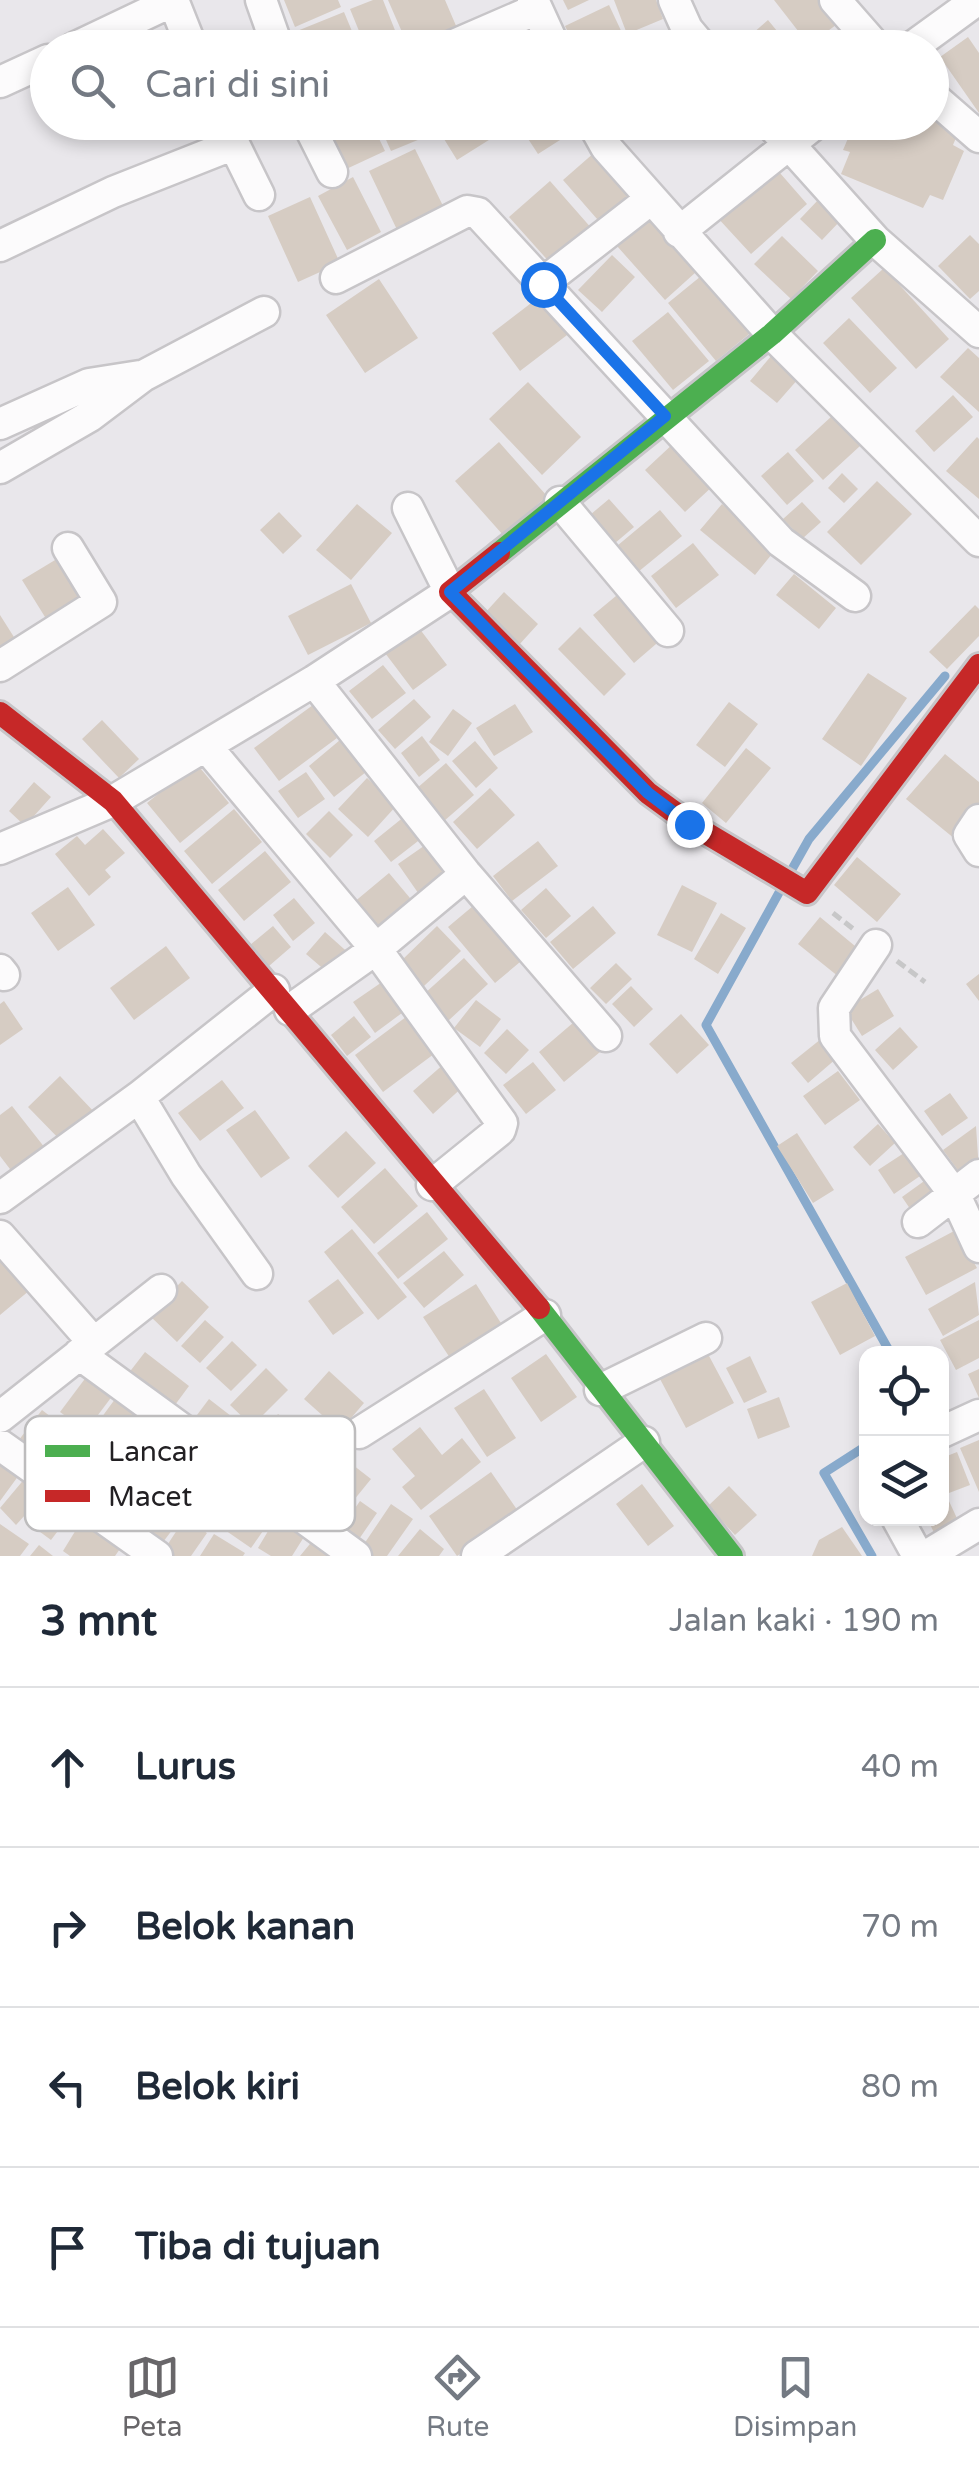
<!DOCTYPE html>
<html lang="id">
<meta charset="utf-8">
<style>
:root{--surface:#fff;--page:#f2f2f3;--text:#1f2937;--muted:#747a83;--line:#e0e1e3;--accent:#686669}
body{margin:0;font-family:"Varela Round",sans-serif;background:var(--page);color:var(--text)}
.controls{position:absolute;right:30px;bottom:30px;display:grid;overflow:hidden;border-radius:20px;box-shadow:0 5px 15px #0003}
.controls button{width:90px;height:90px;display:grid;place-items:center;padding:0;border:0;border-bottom:2px solid var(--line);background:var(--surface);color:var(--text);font:50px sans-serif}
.stop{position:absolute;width:30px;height:30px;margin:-22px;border:8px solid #1a73e8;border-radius:50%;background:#fff}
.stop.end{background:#1a73e8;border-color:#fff;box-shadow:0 2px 10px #0008}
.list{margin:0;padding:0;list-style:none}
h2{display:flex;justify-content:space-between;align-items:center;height:130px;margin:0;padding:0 40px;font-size:42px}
h2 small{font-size:32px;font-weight:400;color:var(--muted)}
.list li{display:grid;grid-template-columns:65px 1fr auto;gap:30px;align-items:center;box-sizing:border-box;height:160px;padding:0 40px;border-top:2px solid var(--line)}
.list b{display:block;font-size:38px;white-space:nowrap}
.list em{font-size:32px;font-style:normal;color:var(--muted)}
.icon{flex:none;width:55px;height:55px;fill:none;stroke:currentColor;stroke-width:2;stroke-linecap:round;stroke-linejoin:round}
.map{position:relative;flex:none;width:979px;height:1556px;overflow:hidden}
.search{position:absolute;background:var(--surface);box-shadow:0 5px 15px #0003;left:30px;right:30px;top:30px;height:110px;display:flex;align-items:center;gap:25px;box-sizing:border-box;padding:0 35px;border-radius:55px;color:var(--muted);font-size:38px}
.sheet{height:770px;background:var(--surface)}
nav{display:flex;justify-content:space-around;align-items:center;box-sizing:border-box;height:140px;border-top:2px solid var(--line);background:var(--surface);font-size:28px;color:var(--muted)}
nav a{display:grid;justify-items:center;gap:5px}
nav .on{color:var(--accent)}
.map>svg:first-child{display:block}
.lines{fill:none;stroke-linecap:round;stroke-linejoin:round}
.stream{stroke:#8ac;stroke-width:9}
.building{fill:#d6ccc3}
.street-casing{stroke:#c7c5c8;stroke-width:35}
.fast-casing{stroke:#c7c5c8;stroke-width:28}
.jam-casing{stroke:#c7c5c8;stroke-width:28}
.path{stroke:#c7c7c8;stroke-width:5;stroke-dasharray:10 5;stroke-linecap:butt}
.street{stroke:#fcfbfc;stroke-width:30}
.fast{stroke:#4caf50;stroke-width:22}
.jam{stroke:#c62828;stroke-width:22}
.route{stroke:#1a73e8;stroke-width:12}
.key{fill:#fff;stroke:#bdbcbd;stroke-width:2.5}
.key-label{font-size:28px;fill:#222023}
</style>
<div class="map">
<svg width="979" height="1556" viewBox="0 0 979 1556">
<rect width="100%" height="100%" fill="#e9e7eb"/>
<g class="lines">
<path class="stream" d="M791 871 809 839 945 676
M781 889 706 1025 891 1354
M866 1446 824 1473 872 1556"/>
</g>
<path class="building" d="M284 0H338L341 7 295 27Z
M373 0H383L402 48H366L350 9Z
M388 0H445L457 28 409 48Z
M563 0H589L568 10Z
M614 0H656L663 19 627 34Z
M774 0H824L840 22 809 45Z
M609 5 624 37 602 48H576L565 26Z
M344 12 359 48H303L297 31Z
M768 20 791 48H736Z
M677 28 685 48H665L659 35Z
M650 30 658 48H615Z
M531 31 538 48H504L502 42Z
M968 37 979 53V113L940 57Z
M932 111 958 133 953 145 964 151 943 200 930 195 923 208 841 174 850 152 843 150 855 122H932Z
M320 122H371L385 151 342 171Z
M378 122H424L430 135 391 151Z
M471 122H509L511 126 457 160 444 139Z
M517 122H580L582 126 538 154Z
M415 149 447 214 400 236 369 171Z
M595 152 636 200 604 227 563 180Z
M773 165 807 204 751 254 716 216Z
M353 177 381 232 347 250 318 196Z
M550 181 593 230 552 265 509 217Z
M310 197 340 263 298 282 268 216Z
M819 199 841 220 822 240 800 219Z
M647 218 696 272 665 300 617 246Z
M970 235 979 244V291L970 299 938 266Z
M782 236 818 271 791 299 754 264Z
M612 255 635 277 602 312 578 290Z
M884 268 949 339 916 369 851 298Z
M706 272 754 330 716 361 668 303Z
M379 279 418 338 365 373 326 315Z
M543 294 571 332 520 371 492 333Z
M668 312 709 361 673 390 632 341Z
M849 318 897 368 870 393 823 343Z
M968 348 979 358V412L940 377Z
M772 355 799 378 777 403 750 381Z
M528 382 581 437 542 475 489 419Z
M953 395 973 417 934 452 915 431Z
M832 416 860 446 823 480 795 450Z
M977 437 979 439V499L946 471Z
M499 442 547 496 503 535 455 481Z
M675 442 715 484 685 512 645 470Z
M788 452 814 481 787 505 761 476Z
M842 473 858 489 844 503 828 488Z
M877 481 912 514 861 565 827 532Z
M609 499 634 527 608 549 584 520Z
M802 502 821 522 802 539 783 519Z
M357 504 392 533 351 580 316 550Z
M722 504 776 549 755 575 700 530Z
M660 510 682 536 638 572 617 546Z
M279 512 302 536 283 554 260 530Z
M693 543 719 575 676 608 651 576Z
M65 554 93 599 50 625 22 580Z
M794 574 836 608 819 629 776 595Z
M351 584 371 623 308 655 288 616Z
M622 591 663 638 634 663 593 615Z
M504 592 538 624 518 646 484 614Z
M975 605 979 609V636L947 669 929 652Z
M0 615 19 645 0 657Z
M580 627 626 674 604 696 558 649Z
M419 628 447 665 413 690 385 653Z
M383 665 406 693 372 719 349 691Z
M868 673 907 698 861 766 822 739Z
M414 699 431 717 395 749 378 730Z
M729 702 758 724 725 767 696 745Z
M515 704 533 732 494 756 476 728Z
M313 705 337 738 279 781 254 748Z
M453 709 472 723 448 756 429 742Z
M102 720 139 759 119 778 82 739Z
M422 736 440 760 419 777 401 753Z
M340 740 366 772 334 797 309 766Z
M475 741 498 768 476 788 452 761Z
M746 748 771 768 726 823 702 803Z
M945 754 979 782V811L955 839 906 799Z
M196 763 229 803 180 843 147 803Z
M446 763 474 795 444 821 416 789Z
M306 772 325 799 298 818 278 791Z
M367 778 397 805 368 837 338 809Z
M34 782 51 797 25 826 9 811Z
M490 788 515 815 477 849 453 822Z
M234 809 262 842 212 884 184 851Z
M329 811 353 835 330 858 306 834Z
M405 816 422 838 391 862 374 841Z
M103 829 125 853 105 870 111 877 89 896 55 854 77 836 85 845Z
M431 841 457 877 423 900 398 864Z
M538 841 558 866 512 901 493 876Z
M265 851 291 882 244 921 218 890Z
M857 857 901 894 877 922 834 885Z
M389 873 415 904 379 933 353 903Z
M682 885 717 903 692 952 657 935Z
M68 887 95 925 58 951 31 913Z
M546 888 571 916 546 938 521 910Z
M294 898 315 923 293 941 273 915Z
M479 901 526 957 495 983 448 927Z
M593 906 616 933 573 969 550 942Z
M721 913 746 928 718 974 694 959Z
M820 917 861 951 839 977 798 944Z
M273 926 291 947 269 966 250 945Z
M437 926 461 951 424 986 401 961Z
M325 932 353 957 334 978 306 954Z
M166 946 190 978 134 1020 110 988Z
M464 958 488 984 448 1021 424 994Z
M616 963 632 979 606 1004 590 988Z
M979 974V1001L966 984Z
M385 980 406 1010 375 1033 353 1002Z
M631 986 653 1009 634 1027 612 1004Z
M878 989 894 1016 862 1036 845 1009Z
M476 1000 501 1019 480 1047 454 1028Z
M4 1001 23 1029 0 1045V1004Z
M410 1014 438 1051 383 1092 355 1055Z
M681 1014 709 1045 677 1074 649 1044Z
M354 1016 371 1037 347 1056 331 1035Z
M574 1022 600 1052 564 1082 539 1052Z
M900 1027 918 1047 893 1070 875 1050Z
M507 1029 529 1050 506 1074 484 1053Z
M821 1039 837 1058 808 1083 791 1063Z
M533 1062 556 1090 526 1114 503 1085Z
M445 1063 465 1085 433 1114 413 1091Z
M838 1071 860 1100 825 1125 803 1096Z
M60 1076 97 1115 65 1145 28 1107Z
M222 1080 244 1108 200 1141 178 1113Z
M950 1093 968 1118 942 1136 924 1111Z
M12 1106 45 1148 13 1173 0 1156V1115Z
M255 1110 290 1158 261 1178 226 1130Z
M878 1124 895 1143 870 1166 853 1147Z
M976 1126 979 1171 966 1181 943 1150Z
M346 1131 376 1163 338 1198 308 1166Z
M797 1133 834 1190 813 1203 777 1146Z
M904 1153 920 1176 894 1194 878 1170Z
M385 1168 418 1206 374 1244 341 1207Z
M927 1179 942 1202 917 1219 902 1197Z
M427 1212 448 1239 398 1279 377 1253Z
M352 1229 407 1297 378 1320 324 1252Z
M956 1230 977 1268 926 1295 905 1257Z
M444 1251 464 1275 424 1308 403 1283Z
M0 1255 30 1290 0 1315Z
M338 1279 364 1313 333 1335 308 1301Z
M182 1281 209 1307 177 1342 149 1315Z
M975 1282 979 1315 943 1336 928 1309Z
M847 1283 875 1336 840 1355 811 1302Z
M476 1284 506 1331 454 1364 423 1317Z
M205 1320 224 1337 200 1363 181 1346Z
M979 1320V1358L956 1370 940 1340Z
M232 1341 257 1365 231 1391 206 1368Z
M145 1352 189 1386 172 1409 128 1374Z
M546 1354 577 1397 541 1422 511 1378Z
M708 1354 734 1403 686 1428 660 1379Z
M750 1356 767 1392 744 1403 726 1368Z
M266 1368 288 1390 252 1426 230 1405Z
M979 1369V1398L968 1374Z
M329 1371 364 1403 340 1431 304 1399Z
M87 1376 113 1395 86 1431 60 1412Z
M484 1389 516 1438 487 1457 454 1408Z
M118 1395 147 1416 118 1457 88 1436Z
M779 1397 790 1427 758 1439 747 1409Z
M209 1399 231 1416 212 1440 191 1423Z
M42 1410 85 1443 58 1478 15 1445Z
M278 1414 300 1430 266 1473 245 1457Z
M420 1427 442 1455 462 1438 481 1462 421 1510 402 1487 415 1476 392 1449Z
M979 1440V1492L960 1448Z
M957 1452 970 1485 949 1493 942 1458Z
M344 1458 371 1479 332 1527 305 1506Z
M0 1461 19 1475 0 1501Z
M491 1472 520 1514 457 1556 429 1516Z
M26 1477 45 1493 16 1525 0 1508Z
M642 1484 674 1526 648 1546 616 1504Z
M729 1486 757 1515 735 1535 708 1506Z
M248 1490 277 1511 251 1548 222 1528Z
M51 1494 73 1511 51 1540 28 1523Z
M149 1499 179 1521 160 1546 130 1523Z
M948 1499 962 1529 938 1541 927 1518H942V1502Z
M360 1501 377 1513 357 1542 340 1530Z
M391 1504 413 1519 387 1556H369L360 1550Z
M280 1511 309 1529 292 1556H271L258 1548Z
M185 1518 207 1533 191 1556H166L162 1553Z
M82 1520 122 1546 115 1556H70L63 1551Z
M0 1524 29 1544 20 1556H0Z
M842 1527 862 1556H812L819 1540Z
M420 1529 444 1549 439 1556H398Z
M214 1534 245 1553 243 1556H200Z
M314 1539 336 1556H300Z
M39 1545 53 1556H30Z"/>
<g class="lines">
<defs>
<path id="street" d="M173 0 192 48
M261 0 278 48
M533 0 555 48
M674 0 687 29 703 48
M835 0 877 48
M74 48 173 1
M447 48 537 9
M911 48 977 0
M0 82 48 60
M932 96 979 137
M223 122 259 195
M307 122 332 172
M592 122 606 147 772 334 979 541
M769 122 875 240 979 332
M679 232 817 122
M0 246 113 192 232 145
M336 278 467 211 478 213 781 542 855 596
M543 283 651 199
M0 424 89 384 140 376
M0 468 90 416 143 376 264 312
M560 502 668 631
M0 666 101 602 68 548
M314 681 466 874 606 1036
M206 746 376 949 502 1123 500 1130 432 1185
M979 820 969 835 979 851
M0 849 113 801 314 681 450 592 408 508
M876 945 834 1008 835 1036 955 1195 979 1247
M0 970 4 975
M290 1010 376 949 466 874
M139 1097 186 1175 257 1274
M0 1198 139 1097 274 990
M918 1222 979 1175
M0 1236 94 1343
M79 1354 356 1556
M600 1390 706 1338
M0 1417 161 1290
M942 1432 979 1415
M359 1433 545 1315
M0 1445 157 1556
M897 1518 918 1556
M477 1556 644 1442
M926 1556 979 1524"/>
<path id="fast" d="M499 553 772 334 875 240
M539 1308 732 1556"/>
<path id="jam" d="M499 553 450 592 648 793 689 823 807 893 979 665
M0 713 113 801 539 1308"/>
</defs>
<use href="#street" class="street-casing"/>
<use href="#fast" class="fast-casing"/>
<use href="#jam" class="jam-casing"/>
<path class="path" d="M833 913 856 931
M897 961 925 982"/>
<use href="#street" class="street"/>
<use href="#fast" class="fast"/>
<use href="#jam" class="jam"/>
</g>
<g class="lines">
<path class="route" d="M543 284 665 416 450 592 648 793 689 824"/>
</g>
<rect x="25" y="1416" width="330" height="115" rx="15" class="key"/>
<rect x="45" y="1445" width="45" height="12" fill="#4caf50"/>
<rect x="45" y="1490" width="45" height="12" fill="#c62828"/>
<g class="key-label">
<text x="108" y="1461">Lancar</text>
<text x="108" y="1506">Macet</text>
</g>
</svg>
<div class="controls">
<button><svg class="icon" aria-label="locate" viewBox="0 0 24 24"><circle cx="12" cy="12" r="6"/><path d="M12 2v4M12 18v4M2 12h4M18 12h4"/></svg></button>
<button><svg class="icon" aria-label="layers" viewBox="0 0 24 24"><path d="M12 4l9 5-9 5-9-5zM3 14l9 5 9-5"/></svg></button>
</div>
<div class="stop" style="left:543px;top:284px"></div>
<div class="stop end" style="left:689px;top:824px"></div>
<div class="search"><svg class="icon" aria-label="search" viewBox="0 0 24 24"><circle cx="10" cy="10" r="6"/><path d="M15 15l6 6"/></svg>Cari di sini</div>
</div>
<section class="sheet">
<h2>3 mnt<small>Jalan kaki · 190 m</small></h2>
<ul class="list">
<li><svg class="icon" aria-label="ahead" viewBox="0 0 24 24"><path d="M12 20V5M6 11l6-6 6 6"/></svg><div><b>Lurus</b></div><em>40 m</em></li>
<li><svg class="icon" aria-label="right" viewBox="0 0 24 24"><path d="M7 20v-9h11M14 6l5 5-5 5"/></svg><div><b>Belok kanan</b></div><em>70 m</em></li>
<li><svg class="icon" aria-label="left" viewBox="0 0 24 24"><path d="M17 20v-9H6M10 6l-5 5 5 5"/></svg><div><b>Belok kiri</b></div><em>80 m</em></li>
<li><svg class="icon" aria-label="arrive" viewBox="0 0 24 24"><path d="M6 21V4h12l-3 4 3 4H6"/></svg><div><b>Tiba di tujuan</b></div></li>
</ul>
</section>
<nav>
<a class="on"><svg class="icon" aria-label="map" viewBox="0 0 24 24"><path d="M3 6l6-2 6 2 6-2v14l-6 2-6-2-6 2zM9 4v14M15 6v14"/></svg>Peta</a>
<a><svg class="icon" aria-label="directions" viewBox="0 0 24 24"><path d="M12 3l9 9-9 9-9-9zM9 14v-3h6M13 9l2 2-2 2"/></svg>Rute</a>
<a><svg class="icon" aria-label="saved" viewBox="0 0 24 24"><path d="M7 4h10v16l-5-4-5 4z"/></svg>Disimpan</a>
</nav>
